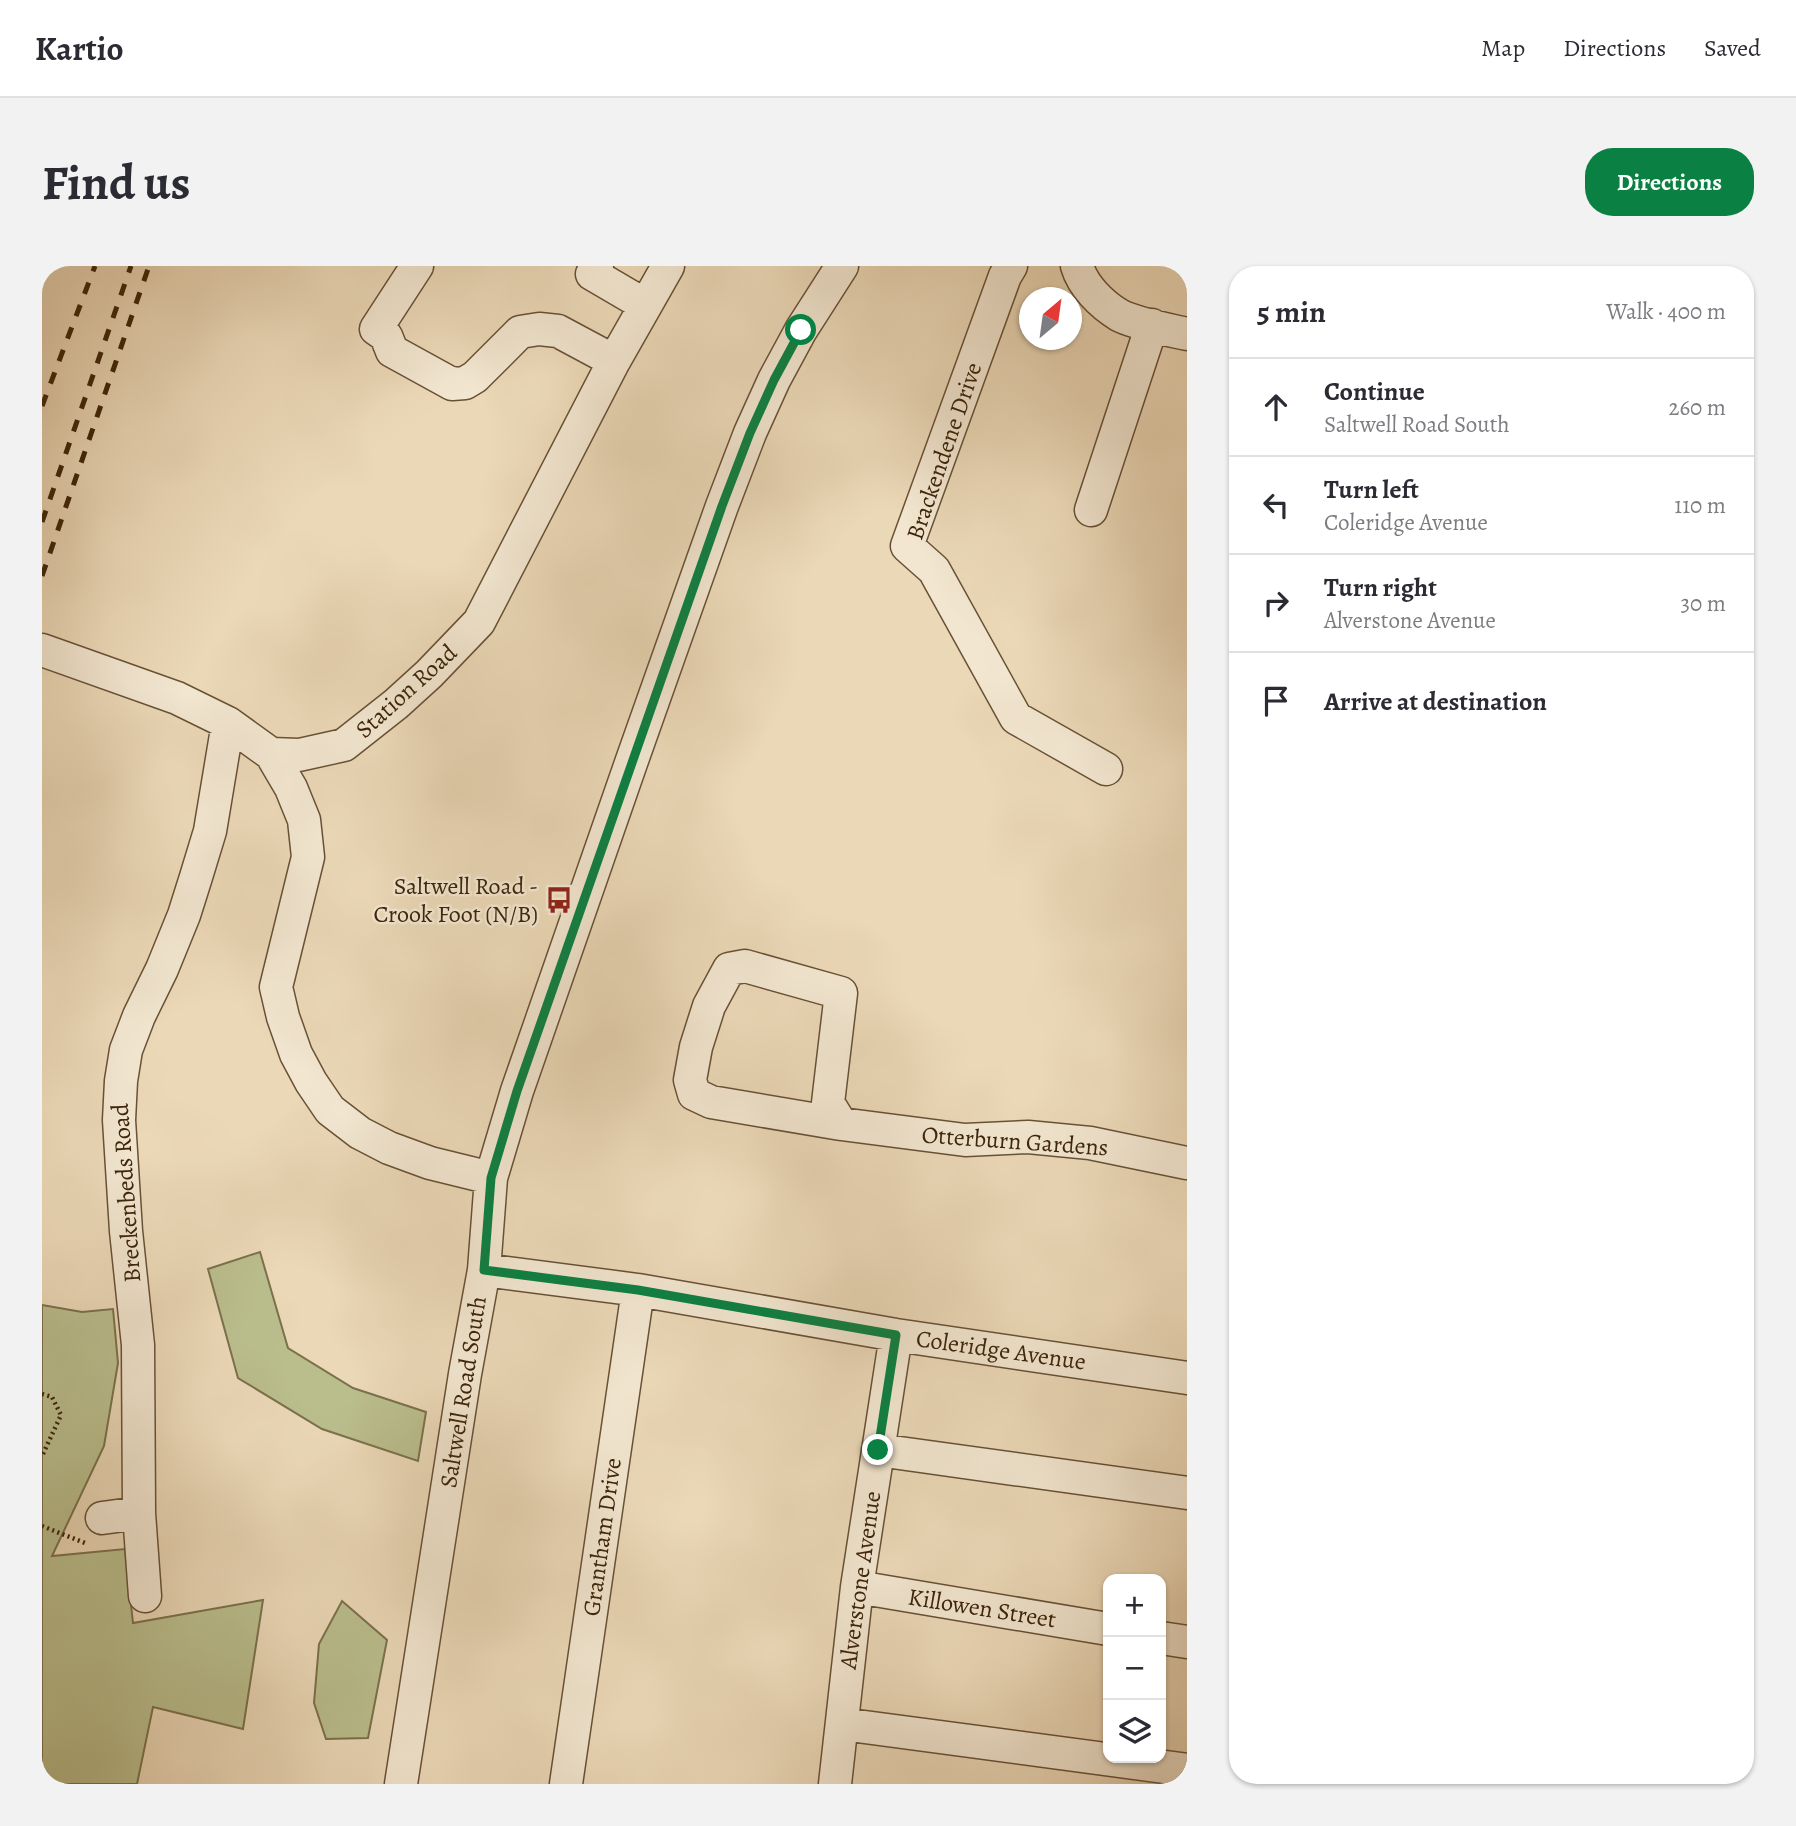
<!DOCTYPE html>
<meta charset="utf-8">
<style>
:root{--surface:#fff;--page:#f2f2f3;--text:#2b2b33;--muted:#7c7c81;--line:#e1e1e2;--accent:#0b8043}
body{margin:0;font-family:Alegreya,serif;background:var(--page);color:var(--text)}
.controls{position:absolute;right:21px;bottom:21px;display:grid;overflow:hidden;border-radius:14px;box-shadow:0 2px 5px #0004}
.controls button{width:63px;height:63px;display:grid;place-items:center;padding:0;border:0;border-bottom:2px solid var(--line);background:var(--surface);color:var(--text);font:35px sans-serif}
.compass{position:absolute;left:977px;top:21px;width:63px;height:63px;border-radius:50%;background:var(--surface);box-shadow:0 2px 5px #0004;rotate:29deg}
.stop{position:absolute;width:21px;height:21px;margin:-16px;border:5px solid #0b8043;border-radius:50%;background:#fff}
.stop.end{background:#0b8043;border-color:#fff;box-shadow:0 2px 7px #0008}
.list{margin:0;padding:0;list-style:none}
h2{display:flex;justify-content:space-between;align-items:center;height:91px;margin:0;padding:0 28px;font-size:30px}
h2 small{font-size:23px;font-weight:400;color:var(--muted)}
.list li{display:grid;grid-template-columns:46px 1fr auto;gap:21px;align-items:center;box-sizing:border-box;height:98px;padding:0 28px;border-top:2px solid var(--line)}
.list b{display:block;font-size:26px;white-space:nowrap}
.list p{margin:0;font-size:23px;white-space:nowrap;color:var(--muted)}
.list em{font-size:23px;font-style:normal;color:var(--muted)}
.icon{flex:none;width:38px;height:38px;fill:none;stroke:currentColor;stroke-width:2;stroke-linecap:round;stroke-linejoin:round}
.map{position:relative;flex:none;width:1145px;height:1518px;overflow:hidden;border-radius:28px}
header{display:flex;align-items:center;gap:42px;box-sizing:border-box;height:98px;padding:0 35px;background:var(--surface);border-bottom:2px solid var(--line)}
header strong{font-size:33px}
nav{display:flex;gap:38px;margin-inline-start:auto;font-size:24px}
.intro{display:flex;align-items:center;justify-content:space-between;box-sizing:border-box;height:168px;padding:0 42px}
h1{margin:0;font-size:49px}
.button{padding:18px 32px;border-radius:28px;background:var(--accent);color:#fff;font-size:24px;font-weight:700}
main{display:flex;gap:42px;padding:0 42px}
aside{flex:1;background:var(--surface);border-radius:28px;box-shadow:0 2px 5px #0004}
.map>svg:first-child{display:block}
.green{fill:#babe8d;stroke:#7b714c;stroke-width:2}
.lines{fill:none;stroke-linecap:round;stroke-linejoin:round}
.minor-casing{stroke:#685135;stroke-width:35}
.path{stroke:#3c240a;stroke-width:4.5;stroke-dasharray:2 3.5;stroke-linecap:butt}
.minor{stroke:#f2e6d0;stroke-width:32}
.rail{stroke:#3c240a;stroke-width:5;stroke-dasharray:12 12;stroke-linecap:butt}
.route{stroke:#0b8043;stroke-width:9}
.labels{text-anchor:middle;dominant-baseline:central;stroke-width:5;stroke-linejoin:round;paint-order:stroke}
.street-label{font-size:24px;fill:#3c240a;stroke:#f2e6d0}
.poi-label{font-size:24px;fill:#3c240a;stroke:#f2e6d0;text-anchor:end}
</style>
<header>
<strong>Kartio</strong>
<nav><a>Map</a><a>Directions</a><a>Saved</a></nav>
</header>
<div class="intro"><h1>Find us</h1><a class="button">Directions</a></div>
<main>
<div class="map">
<svg width="1145" height="1518" viewBox="0 0 1145 1518">
<rect width="100%" height="100%" fill="#ebd8b7"/>
<filter id="stains"><feTurbulence type="fractalNoise" baseFrequency=".00286" numOctaves="4"/><feColorMatrix values="0 0 0 0 .2 0 0 0 0 .09 0 0 0 0 .02 0 0 0 .5 -.17"/></filter>
<radialGradient id="worn" r=".72"><stop offset=".6" stop-color="#630" stop-opacity="0"/><stop offset="1" stop-color="#630" stop-opacity=".3"/></radialGradient>
<path class="green" d="M218 986 246 1082 311 1122 384 1146 376 1195 280 1163 196 1112 166 1003Z
M0 1039 40 1046 71 1043 76 1097 62 1180 10 1290 83 1283 91 1357 221 1334 201 1463 111 1441 95 1518H0Z
M300 1335 345 1374 326 1472 284 1473 272 1437 277 1378Z"/>
<g class="lines">
<defs>
<path id="minor" d="M375 0 334 63 344 70 350 85 410 118 423 117 433 111 478 66 497 63 516 65 572 95
M555 0 550 8 603 39
M969 0 963 10 865 280 892 304 974 452 1064 503
M1035 0C1041 20 1059 38 1077 49 1091 57 1127 64 1145 68
M1049 244 1110 59
M0 384 135 432 186 457 229 488 249 522 262 554 266 591 234 721 241 751 254 788 269 816 288 844 318 867 347 882 388 897 449 912
M229 488 257 489 302 479 354 438 387 408 437 356 572 95 626 0
M799 858 786 837 799 727 703 700 687 703 667 740 654 781 648 814 652 828 669 836 799 858 923 874 986 871 1048 877 1145 897
M442 1004 596 1024 854 1069 1145 1112
M836 1184 1145 1227
M60 1252 97 1247
M815 1321 1066 1363
M103 1330 97 1247 96 1079 84 965 77 854 79 815 84 784 97 750 120 703 142 649 154 611 168 565 186 457
M1119 1372 1145 1376
M800 1458 1145 1504
M359 1518 423 1108 442 1004 449 912 475 825 589 497 680 240 708 167 732 114 759 64 800 0
M524 1518 596 1024
M793 1518 815 1321 854 1069"/>
</defs>
<use href="#minor" class="minor-casing"/>
<path class="path" d="M0 1128 10 1131 19 1149 0 1190
M0 1260 43 1277"/>
<use href="#minor" class="minor"/>
<path class="rail" d="M0 140 53 0
M0 256 89 0
M0 310 107 0"/>
</g>
<g class="lines">
<path class="route" d="M759 64 732 114 708 167 680 240 475 825 449 912 442 1004 596 1024 854 1069 836 1184"/>
</g>
<defs>
<symbol id="bus-bare" viewBox="-9 -9 18 18"><path d="M-5-6H5V4H4V6H2V4H-2V6H-4V4H-5ZM-3.5-4V0h7V-4ZM-3.5 1.2v1.5H-2V1.2ZM2 1.2v1.5H3.5V1.2Z" fill="#8f2418" stroke="#f2e6d0" stroke-width="2.5" paint-order="stroke"/></symbol>
</defs>
<g fill-rule="evenodd">
<use href="#bus-bare" x="498" y="615" width="38" height="38"/>
</g>
<g class="labels">
<g class="street-label">
<text transform="translate(902 185) rotate(-71)">Brackendene Drive</text>
<text transform="translate(364 425) rotate(-42)">Station Road</text>
<text transform="translate(973 875) rotate(4)">Otterburn Gardens</text>
<text transform="translate(84 927) rotate(-94)">Breckenbeds Road</text>
<text transform="translate(959 1084) rotate(8)">Coleridge Avenue</text>
<text transform="translate(421 1126) rotate(-81)">Saltwell Road South</text>
<text transform="translate(560 1271) rotate(-82)">Grantham Drive</text>
<text transform="translate(818 1314) rotate(-82)">Alverstone Avenue</text>
<text transform="translate(940 1342) rotate(9)">Killowen Street</text>
</g>
<g class="poi-label">
<text x="496" y="620">Saltwell Road -<tspan x="496" dy="28">Crook Foot (N/B)</tspan></text>
</g>
</g>
<rect width="100%" height="100%" filter="url(#stains)"/>
<rect width="100%" height="100%" fill="url(#worn)"/>
</svg>
<div class="controls">
<button>+</button>
<button>−</button>
<button><svg class="icon" aria-label="layers" viewBox="0 0 24 24"><path d="M12 4l9 5-9 5-9-5zM3 14l9 5 9-5"/></svg></button>
</div>
<svg class="compass" viewBox="-18 -18 36 36"><path d="M0-13l5 13h-10z" fill="#e53935"/><path d="M0 13l5-13h-10z" fill="#7c7c81"/></svg>
<div class="stop" style="left:759px;top:64px"></div>
<div class="stop end" style="left:836px;top:1184px"></div>
</div>
<aside>
<h2>5 min<small>Walk · 400 m</small></h2>
<ul class="list">
<li><svg class="icon" aria-label="ahead" viewBox="0 0 24 24"><path d="M12 20V5M6 11l6-6 6 6"/></svg><div><b>Continue</b><p>Saltwell Road South</p></div><em>260 m</em></li>
<li><svg class="icon" aria-label="left" viewBox="0 0 24 24"><path d="M17 20v-9H6M10 6l-5 5 5 5"/></svg><div><b>Turn left</b><p>Coleridge Avenue</p></div><em>110 m</em></li>
<li><svg class="icon" aria-label="right" viewBox="0 0 24 24"><path d="M7 20v-9h11M14 6l5 5-5 5"/></svg><div><b>Turn right</b><p>Alverstone Avenue</p></div><em>30 m</em></li>
<li><svg class="icon" aria-label="arrive" viewBox="0 0 24 24"><path d="M6 21V4h12l-3 4 3 4H6"/></svg><div><b>Arrive at destination</b></div></li>
</ul>
</aside>
</main>
